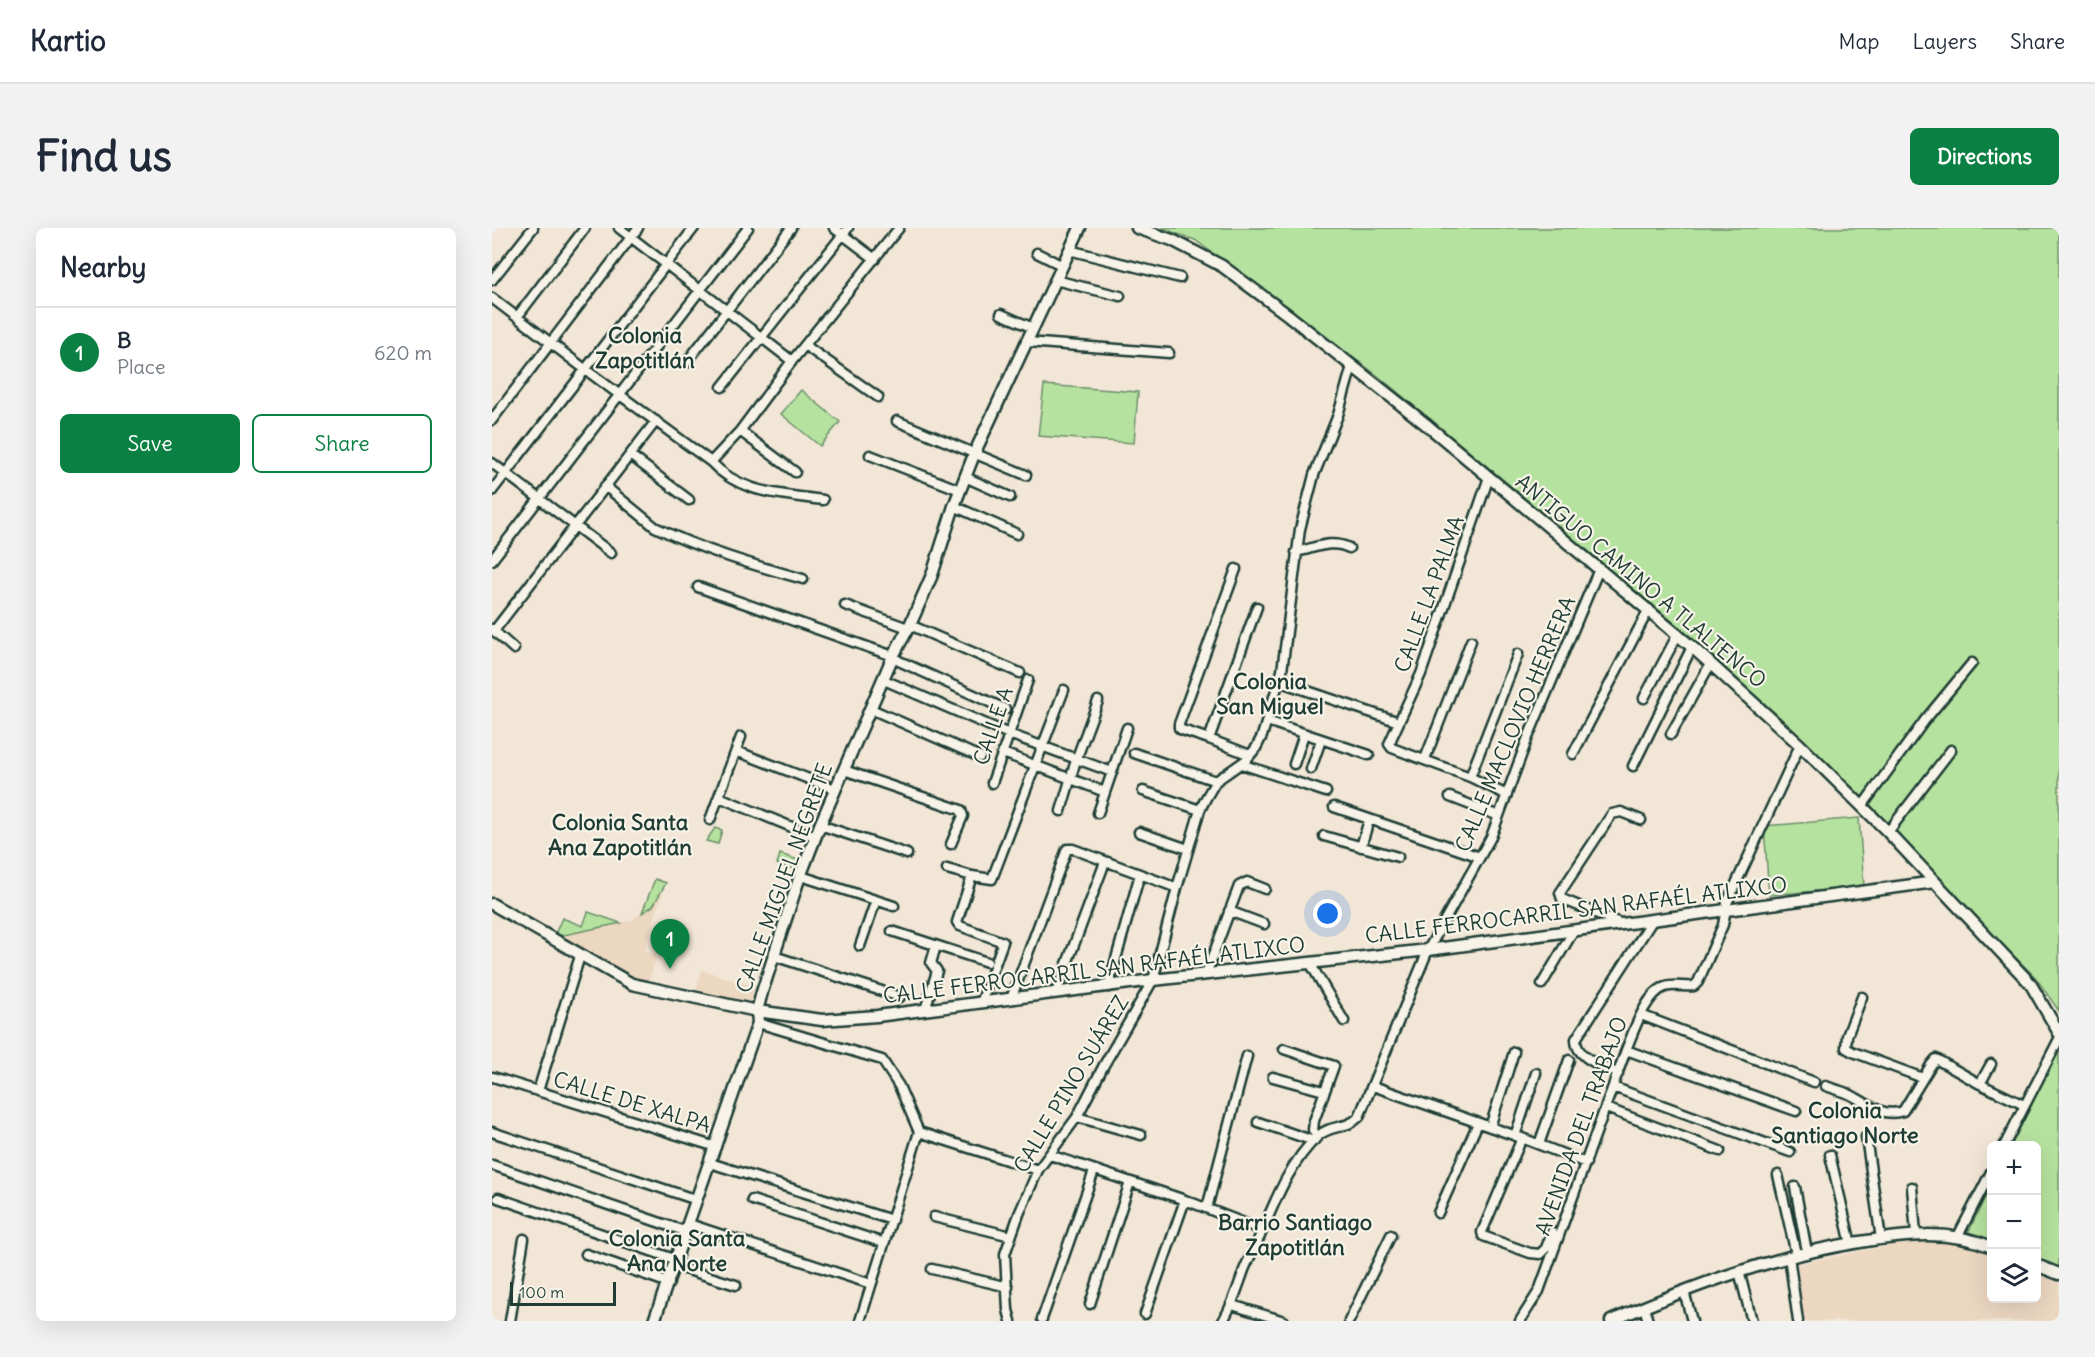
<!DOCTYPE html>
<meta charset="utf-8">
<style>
:root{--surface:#fff;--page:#f2f2f3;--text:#1f2937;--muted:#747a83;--line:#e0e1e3;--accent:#0b8043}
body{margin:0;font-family:Delius,sans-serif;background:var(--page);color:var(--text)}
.controls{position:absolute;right:18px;bottom:18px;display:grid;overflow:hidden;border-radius:9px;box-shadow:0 6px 24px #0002}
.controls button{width:54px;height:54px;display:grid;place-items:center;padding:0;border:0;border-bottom:2px solid var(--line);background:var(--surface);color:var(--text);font:30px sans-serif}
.scale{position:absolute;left:18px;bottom:15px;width:106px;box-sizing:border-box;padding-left:6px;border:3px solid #1f3d34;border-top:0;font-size:16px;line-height:21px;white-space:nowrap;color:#1f3d34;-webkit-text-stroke:4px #f7f3e8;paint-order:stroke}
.you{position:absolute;left:836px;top:686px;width:21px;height:21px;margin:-15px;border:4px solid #fff;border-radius:50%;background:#1a73e8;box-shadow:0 0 0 9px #1a73e833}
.badge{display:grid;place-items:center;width:39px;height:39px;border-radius:50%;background:var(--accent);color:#fff;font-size:20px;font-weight:700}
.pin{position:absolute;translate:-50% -50px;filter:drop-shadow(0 2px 3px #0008)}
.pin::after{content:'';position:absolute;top:32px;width:21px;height:18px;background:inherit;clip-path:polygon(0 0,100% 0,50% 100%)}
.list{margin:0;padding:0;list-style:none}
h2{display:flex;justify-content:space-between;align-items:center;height:78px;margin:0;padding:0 24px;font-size:26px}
h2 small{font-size:20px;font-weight:400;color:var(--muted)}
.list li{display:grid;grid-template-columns:39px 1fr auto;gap:18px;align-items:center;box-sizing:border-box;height:90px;padding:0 24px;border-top:2px solid var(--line)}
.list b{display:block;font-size:22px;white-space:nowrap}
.list p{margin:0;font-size:20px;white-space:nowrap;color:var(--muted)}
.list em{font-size:20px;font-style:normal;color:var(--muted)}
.actions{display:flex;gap:12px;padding:18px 24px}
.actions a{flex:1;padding:14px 0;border:2px solid var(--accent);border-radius:9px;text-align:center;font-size:21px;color:var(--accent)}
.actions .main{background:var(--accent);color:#fff}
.icon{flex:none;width:33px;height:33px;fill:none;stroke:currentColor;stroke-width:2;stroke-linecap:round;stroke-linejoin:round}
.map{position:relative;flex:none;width:1567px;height:1093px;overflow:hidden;border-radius:9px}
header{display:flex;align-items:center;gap:36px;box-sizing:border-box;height:84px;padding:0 30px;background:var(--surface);border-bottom:2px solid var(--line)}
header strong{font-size:28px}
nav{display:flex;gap:33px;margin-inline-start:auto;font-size:21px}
.intro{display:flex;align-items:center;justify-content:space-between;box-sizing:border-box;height:144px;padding:0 36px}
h1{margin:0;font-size:42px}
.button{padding:15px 27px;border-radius:9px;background:var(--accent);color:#fff;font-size:21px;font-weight:700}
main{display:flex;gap:36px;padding:0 36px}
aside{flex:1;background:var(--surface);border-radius:9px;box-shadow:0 6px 24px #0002}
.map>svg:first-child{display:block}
.built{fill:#ecd7c1}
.green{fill:#b6e29f;stroke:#6a906a;stroke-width:1.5}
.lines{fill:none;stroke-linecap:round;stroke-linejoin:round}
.minor-casing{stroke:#1f3d34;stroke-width:13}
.tertiary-casing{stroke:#1f3d34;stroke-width:15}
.minor{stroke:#f7f3e8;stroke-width:8}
.tertiary{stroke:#f7f3e8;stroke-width:10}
.labels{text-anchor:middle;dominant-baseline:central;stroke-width:4.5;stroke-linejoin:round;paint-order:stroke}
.street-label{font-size:21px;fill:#1f3d34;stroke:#f7f3e8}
.neighbourhood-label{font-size:22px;font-weight:bold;fill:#1f3d34;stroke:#f7f3e8}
</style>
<header>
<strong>Kartio</strong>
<nav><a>Map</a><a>Layers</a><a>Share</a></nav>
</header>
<div class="intro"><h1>Find us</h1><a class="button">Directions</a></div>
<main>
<aside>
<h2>Nearby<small></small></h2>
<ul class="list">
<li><span class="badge">1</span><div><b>B</b><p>Place</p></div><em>620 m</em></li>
</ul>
<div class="actions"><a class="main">Save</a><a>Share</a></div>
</aside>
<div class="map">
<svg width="1567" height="1093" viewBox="0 0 1567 1093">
<rect width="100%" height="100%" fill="#f2e6d6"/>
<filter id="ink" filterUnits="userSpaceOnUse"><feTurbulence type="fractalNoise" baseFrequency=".0167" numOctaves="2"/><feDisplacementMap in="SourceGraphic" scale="12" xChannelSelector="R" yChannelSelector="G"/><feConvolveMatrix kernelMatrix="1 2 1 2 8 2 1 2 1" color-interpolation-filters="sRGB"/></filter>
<g filter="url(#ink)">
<path class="built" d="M172 660 152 723 165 727 156 755 142 752 67 708 138 693 161 678Z
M210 742 263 759 257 777 203 766Z
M1427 1012 1467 1014 1499 1026 1500 1070H1544L1545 1042 1567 1051V1093H1313L1305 1036Z"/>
<path class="green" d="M669 0H1567V783L1544 750 1218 425 885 147 703 12Z
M552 157 646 164 642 215 546 208Z
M309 162 348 194 328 218 289 186Z
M1367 590 1372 659 1277 667 1272 598Z
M223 600 230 602 226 616 214 613Z
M288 626 306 632 303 641 285 636Z
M163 651 174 655 161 678 150 685Z
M96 684 129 695 67 708 63 706 70 690 91 698Z
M1566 824 1567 825V1040L1545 1032 1544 918H1519Z
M1499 957V1014L1476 1005Z"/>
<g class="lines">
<defs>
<path id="minor" d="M127 0 300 133
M342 0 383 31
M577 22 688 50
M545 25 569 37
M0 52 41 0
M563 52 628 68
M0 70 94 142 219 234C248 266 291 266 331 272
M509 86 541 100
M25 89 93 0
M535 114 677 125
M314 118 386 169
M194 135 299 0
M230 159 356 0
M0 192 146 0
M405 193 534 247
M248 203 303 244
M138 227 197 272
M378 227 468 262
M219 234 248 203 300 133 407 0
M0 235 119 325
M473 249 518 269
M113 258 163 299C210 322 261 337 311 351
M0 263 202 0
M462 278 525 306
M804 324C823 320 840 311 857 320
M0 332 256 0
M206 359 401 428 407 433 513 481
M353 377 416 400
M418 397 528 445
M0 401 22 421
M2 403 164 193
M392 452 517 506 620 544
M786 453 907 494 897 516 900 520 978 549 1015 567
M1152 470 1186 406
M379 481 488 529
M775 493 877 527
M907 494 929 446 997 249
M1179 506 1219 435
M717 511 690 502 687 500V496L744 341
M244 523 343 561
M511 525 613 564
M642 525 724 553
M1081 526 1157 381
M758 527 717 511 765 379
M933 531 979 413
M749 536 834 564
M802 536 812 506
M1141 538 1200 419
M819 541 829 512
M352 542 469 582 471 588 459 616
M978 549 1026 426
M500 555 536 452
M651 563 708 582
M227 569 324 609
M958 569 1007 588
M1371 577 1433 492 1480 435
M842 579 988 629
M569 583 584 532 606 473
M606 585 635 500
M218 592 249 509
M328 597 415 626
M647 604 696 621
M1396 604 1459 522
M832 608 906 629
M869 619 877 592
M455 641 480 648 500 651 572 462
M309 648 402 678
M480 648 465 694 468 698 511 714 489 775
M737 683 772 696
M1130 696 1070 671 1068 665 1120 586 1129 584 1149 592
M400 703 495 734
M368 718 384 672
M282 728 408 769
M818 735 852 793
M714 746 747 658 755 654 773 661
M1050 756 1081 704
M616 759 648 646
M564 765 613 634
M1370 769 1355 808 1354 820 1361 824 1431 850
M519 771 575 621H581L685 660
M433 782 445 743 439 735 444 718
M1149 787 1322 854
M266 795 390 832 407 858 427 904 368 1093
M792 821 842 838 822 893 821 902 825 909
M1134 822 1304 883
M1126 846C1111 838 1083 830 1084 811L1160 693
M1 849 224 919
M781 849 832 863
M1488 856 1499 836
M881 858 1030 910 1094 935
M1334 858C1342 861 1350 863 1357 866 1375 875 1390 890 1411 883L1439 837 1444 831 1488 856 1532 877
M1121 859 1298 924
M46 863 88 728
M1114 880 1228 923
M585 889 649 907
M766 894 822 913
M998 899 1022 824
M0 904 205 972
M427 904 546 942
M1023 908 1044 845
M1374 909 1389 1011
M1030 910 990 1004 991 1008 1038 1025 1048 1026 1054 1020 1060 1004
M1047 916 1077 832
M1512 918 1567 811
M558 927 693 972 770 1002
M1338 927 1359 1016
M218 935 400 992
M0 937 195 1004
M1286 947 1304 1026
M1303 959 1315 1024
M1420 959 1424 1006
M6 970 185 1032
M260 972 392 1015
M715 980 755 828
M946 985 986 895
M442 989 519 1008
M197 996 379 1056
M1466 1008 1500 942
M94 1026 177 1055
M1297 1028 1306 1093
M183 1038 244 1057
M440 1041 516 1059
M1247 1043 1260 1093
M1192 1063 1200 1093
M598 1076 638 954
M740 1077 792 1093
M1152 1079 1156 1093
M653 1086 693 972
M550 1091 602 943
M18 1093 32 1011
M519 1093 516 1082 513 1026 527 986 546 942 585 889 612 837 661 752 685 660 708 582 714 570 724 553 754 532 764 520 770 508 790 443 808 301 822 247 846 187 860 138
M731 1093C741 1076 746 1059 752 1042 757 1030 763 1019 768 1008 783 973 798 934 826 908 839 896 854 902 867 889L936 722 999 609 1035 512 1107 341
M857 1093 899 1007
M1028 1093 1047 1063 1134 822C1141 805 1154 765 1173 759 1182 756 1192 759 1202 758L1206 754 1231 697 1235 675 1308 517"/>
<path id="tertiary" d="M645 0 680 12 730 38 796 87 936 198 1200 419 1308 517 1396 604 1538 755 1567 805
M0 676 140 756 265 783 330 792 385 788 661 752 936 722 1443 654
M1544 1037 1567 1046
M162 1093 266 795 265 783 270 764 306 654 328 597 401 428 418 397 440 347 462 278 483 224 588 0
M1119 1093C1200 1058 1281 1028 1368 1014 1413 1007 1456 1001 1500 1019"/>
</defs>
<use href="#minor" class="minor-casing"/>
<use href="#tertiary" class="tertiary-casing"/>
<use href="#minor" class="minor"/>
<use href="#tertiary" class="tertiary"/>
</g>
</g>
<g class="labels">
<g class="street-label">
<text transform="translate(1149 353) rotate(40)">ANTIGUO CAMINO A TLALTENCO</text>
<text transform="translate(937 366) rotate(-70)">CALLE LA PALMA</text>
<text transform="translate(1023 496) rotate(-67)">CALLE MACLOVIO HERRERA</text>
<text transform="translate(501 498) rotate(-71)">CALLE A</text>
<text transform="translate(292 650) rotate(-70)">CALLE MIGUEL NEGRETE</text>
<text transform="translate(1084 682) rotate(-7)">CALLE FERROCARRIL SAN RAFAÉL ATLIXCO</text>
<text transform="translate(602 742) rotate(-7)">CALLE FERROCARRIL SAN RAFAÉL ATLIXCO</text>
<text transform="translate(579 856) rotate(-59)">CALLE PINO SUÁREZ</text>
<text transform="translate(140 874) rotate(17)">CALLE DE XALPA</text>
<text transform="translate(1089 898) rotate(-70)">AVENIDA DEL TRABAJO</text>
</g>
<g class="neighbourhood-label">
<text x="153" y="107">Colonia<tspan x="153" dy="25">Zapotitlán</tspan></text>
<text x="778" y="453">Colonia<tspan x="778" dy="25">San Miguel</tspan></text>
<text x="128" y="594">Colonia Santa<tspan x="128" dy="25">Ana Zapotitlán</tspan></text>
<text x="1353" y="882">Colonia<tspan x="1353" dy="25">Santiago Norte</tspan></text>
<text x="803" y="994">Barrio Santiago<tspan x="803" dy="25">Zapotitlán</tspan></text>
<text x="185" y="1010">Colonia Santa<tspan x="185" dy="25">Ana Norte</tspan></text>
</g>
</g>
</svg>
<div class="controls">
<button>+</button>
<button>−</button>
<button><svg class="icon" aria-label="layers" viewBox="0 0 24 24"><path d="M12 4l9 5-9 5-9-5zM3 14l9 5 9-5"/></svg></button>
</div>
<div class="scale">100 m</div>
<div class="you"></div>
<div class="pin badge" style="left:178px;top:741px">1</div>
</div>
</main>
